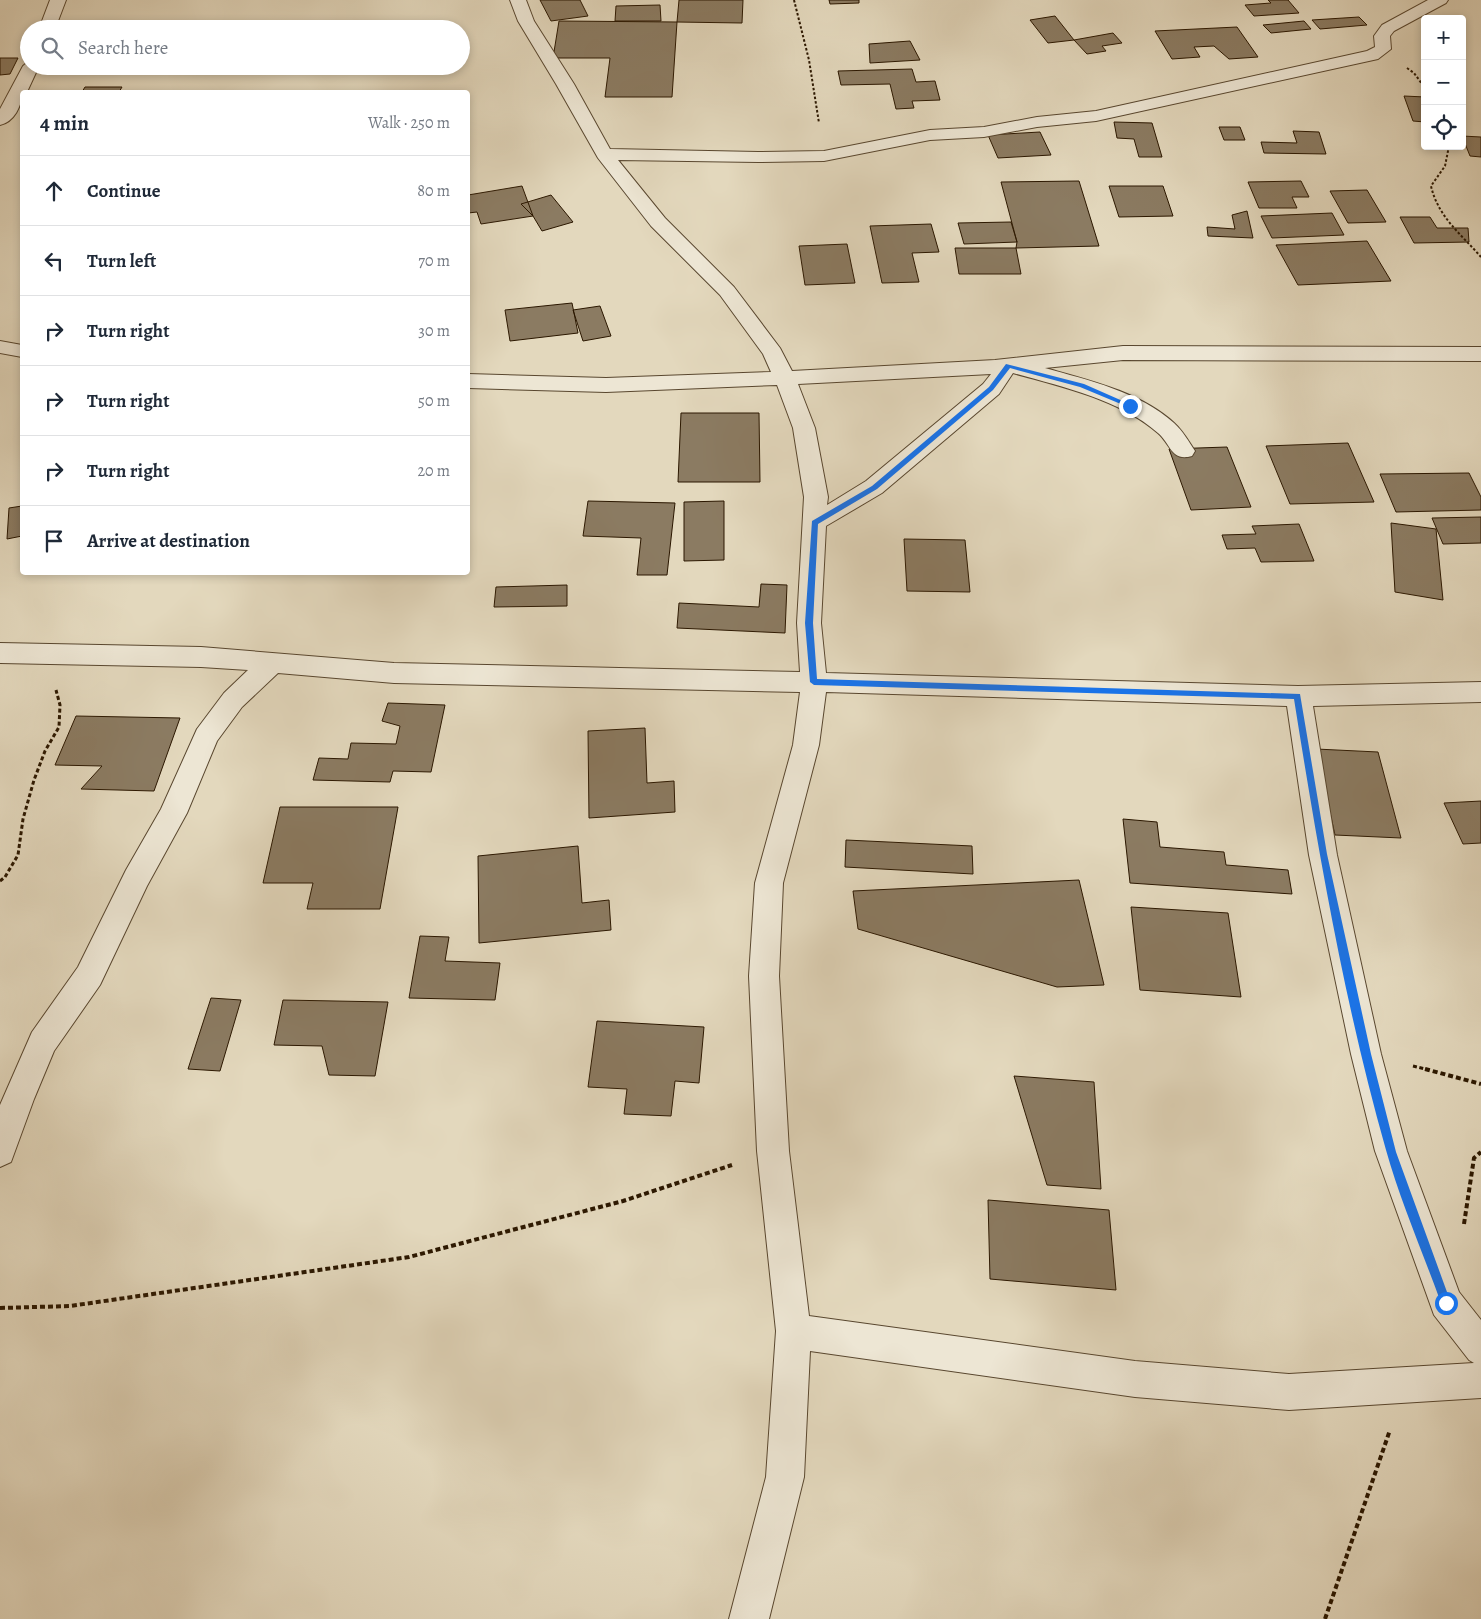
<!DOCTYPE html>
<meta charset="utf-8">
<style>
:root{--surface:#fff;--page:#f2f2f3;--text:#1f2937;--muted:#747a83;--line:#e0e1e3}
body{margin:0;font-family:Alegreya,serif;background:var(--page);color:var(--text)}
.controls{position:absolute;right:15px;top:15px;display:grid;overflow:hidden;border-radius:5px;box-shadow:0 2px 8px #0003}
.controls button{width:45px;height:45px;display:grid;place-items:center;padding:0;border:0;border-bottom:1px solid var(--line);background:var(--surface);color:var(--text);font:25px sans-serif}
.stop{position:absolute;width:15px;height:15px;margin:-11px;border:4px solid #1a73e8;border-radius:50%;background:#fff}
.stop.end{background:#1a73e8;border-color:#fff;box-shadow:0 1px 5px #0008}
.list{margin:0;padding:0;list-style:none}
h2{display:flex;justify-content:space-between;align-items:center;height:65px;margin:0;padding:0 20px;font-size:21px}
h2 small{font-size:16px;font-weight:400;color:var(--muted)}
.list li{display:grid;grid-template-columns:32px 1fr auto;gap:15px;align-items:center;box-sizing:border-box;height:70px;padding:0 20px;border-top:1px solid var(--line)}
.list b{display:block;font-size:19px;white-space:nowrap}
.list em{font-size:16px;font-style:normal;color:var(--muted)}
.icon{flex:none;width:28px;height:28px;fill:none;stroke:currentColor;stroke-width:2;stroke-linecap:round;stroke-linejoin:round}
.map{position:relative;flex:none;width:1481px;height:1619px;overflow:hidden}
.search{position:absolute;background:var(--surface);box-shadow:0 2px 8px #0003;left:20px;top:20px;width:450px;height:55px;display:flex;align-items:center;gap:12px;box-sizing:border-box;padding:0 18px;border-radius:28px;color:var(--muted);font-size:19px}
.panel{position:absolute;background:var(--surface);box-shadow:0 2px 8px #0003;left:20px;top:90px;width:450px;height:485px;border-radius:5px}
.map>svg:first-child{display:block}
.building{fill:#8b7b62;stroke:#2b1700}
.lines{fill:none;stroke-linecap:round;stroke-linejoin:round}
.minor-casing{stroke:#59472f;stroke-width:2}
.path-far2{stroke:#2b1700;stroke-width:2;stroke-dasharray:2.5 2;stroke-linecap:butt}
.path-far1{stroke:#2b1700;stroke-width:3;stroke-dasharray:4 2.5;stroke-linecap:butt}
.path{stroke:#2b1700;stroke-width:4;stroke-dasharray:5 3;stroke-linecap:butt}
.minor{fill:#ede6d4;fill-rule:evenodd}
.route{fill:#1a73e8}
</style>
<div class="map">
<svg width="1481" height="1619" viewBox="0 0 1481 1619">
<rect width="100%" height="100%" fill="#e3d8bd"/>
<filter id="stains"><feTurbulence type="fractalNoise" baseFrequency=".004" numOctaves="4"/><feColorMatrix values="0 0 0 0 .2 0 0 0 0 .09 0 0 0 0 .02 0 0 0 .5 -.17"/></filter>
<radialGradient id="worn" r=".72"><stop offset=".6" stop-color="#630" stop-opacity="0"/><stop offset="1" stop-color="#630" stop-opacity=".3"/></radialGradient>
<path class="building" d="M540 0H580L588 16 551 21Z
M679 0H743L742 23 677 22Z
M829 0H859V3L830 4Z
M1268 0H1288L1299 13 1254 16 1245 5 1271 3Z
M660 5 661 21H615L616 6Z
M1055 16 1074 40 1048 43 1030 20Z
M1359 17 1367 25 1320 29 1312 20Z
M559 21 677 22 672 97H605L610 58H553Z
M1304 21 1311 29 1271 33 1263 25Z
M209 26 208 29H179V27Z
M1237 27 1258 57 1229 59 1214 46 1194 47 1200 57 1172 59 1155 31Z
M1113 33 1122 43 1102 46 1106 51 1087 54 1074 40Z
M910 41 920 60 870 63 869 44Z
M0 58H18L10 74 0 75Z
M169 66H191L189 72H167Z
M912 69 916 82 935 81 940 100 912 101 914 108 896 109 890 84 841 85 838 71Z
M85 87H122L119 92H82Z
M1404 96 1425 97V122L1413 121Z
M1114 122 1152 123 1162 157H1139L1134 139 1117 138Z
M1219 127H1240L1245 140H1224Z
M1293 131 1319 132 1326 154 1264 153 1261 142 1297 143Z
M1040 132 1051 155 998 158 988 135Z
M1462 136 1481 137V157L1470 156Z
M1079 181 1099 246 1016 248 1017 242 1001 182Z
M1301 181 1309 197H1292L1297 208H1259L1248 182Z
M522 186 533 216 481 224 477 212 468 213V195Z
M1109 186H1163L1173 216 1119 217Z
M1367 190 1386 222 1348 223 1330 191Z
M551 195 573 222 542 231 533 216 521 204Z
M1247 211 1253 238 1208 236 1207 227 1235 229 1232 215Z
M1332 213 1344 235 1272 238 1261 216Z
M1400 217H1430L1437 228H1468L1469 242 1414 243Z
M1011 222 1017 242 964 244 958 223Z
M931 224 939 252 912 253 919 282 882 283 870 226Z
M1367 241 1391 281 1298 285 1276 245Z
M847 244 855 283 805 285 799 246Z
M955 248H1016L1021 274H959Z
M572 303 578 333 510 341 505 310Z
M600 306 611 336 583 341 573 310Z
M681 413H759L760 482H678Z
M1348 443 1374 502 1290 504 1266 446Z
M1227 447 1251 507 1191 510 1169 449Z
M1469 473 1481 497V510L1396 512 1380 474Z
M588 501 675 503 667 575H637L641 538 583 536Z
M724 501V560L684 561V502Z
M22 506V536L7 539 9 508Z
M1481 517V543L1443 544 1432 518Z
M1391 523 1436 529 1443 600 1395 592Z
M1299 524 1314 561 1261 562 1255 548 1227 549 1222 535 1256 534 1252 526Z
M904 539 965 540 970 592 907 591Z
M761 584 787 585 785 633 677 628 679 603 759 607Z
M567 585V606L494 607 496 587Z
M388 703 445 705 431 772 393 771 390 782 313 780 319 758 348 759 351 743 396 744 400 726 382 721Z
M76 716 180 718 154 791 81 789 102 766 55 765Z
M645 728 647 783 674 781 675 812 589 818 588 731Z
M1316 749 1378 752 1401 838 1335 835Z
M1481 801V843L1463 844 1444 803Z
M280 807H398L380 909H307L313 883H263Z
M1123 819 1157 822 1160 847 1224 852 1226 865 1288 870 1292 894 1130 883Z
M846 840 972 846 973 874 845 867Z
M578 846 582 903 609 900 611 930 479 943 478 856Z
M1079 880 1104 985 1057 987 858 929 853 891Z
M1131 907 1228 913 1241 997 1140 990Z
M420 936 449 937 445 961 500 963 495 1000 409 998Z
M211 998 241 1000 220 1071 188 1069Z
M283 1000 388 1002 375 1076 329 1075 322 1046 274 1045Z
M597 1021 704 1027 699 1083 675 1081 671 1116 624 1114 627 1089 588 1087Z
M1014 1076 1094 1082 1101 1189 1047 1185Z
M988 1200 1109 1210 1116 1290 990 1279Z"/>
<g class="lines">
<defs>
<path id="minor" d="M50 0H66L55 29H39Z
M510 0H526L534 21 574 84 610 149 758 152 824 151 930 130 984 127 1037 117 1096 111 1367 51 1375 47 1374 36 1382 25 1428 0H1448L1446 3 1394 31 1390 36 1391 49 1378 59 1096 121 1037 127 984 137 930 140 824 161 758 162 618 160 665 218 734 287 780 348 792 371 995 360 1123 346 1481 347V361L1123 360 1045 368C1088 380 1140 392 1174 423 1183 431 1189 442 1195 451L1192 456C1171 462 1171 444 1158 433 1119 399 1062 387 1013 373L999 394 882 493 826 526 821 623 826 673 1298 686 1481 682V702L1313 706 1337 855 1381 1054 1407 1151 1459 1292 1481 1320V1398L1289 1410 1135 1397 810 1351 804 1477 769 1619H729L766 1477 776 1331 757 1151 749 976 755 883 793 745 800 692 394 683 278 673 242 707 217 741 187 813 147 886 100 985 54 1051 34 1099 11 1162 0 1167V1105L32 1032 78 967 126 870 161 809 197 729 224 693 248 670 201 667 0 663V643L201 647 394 663 800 672 797 623 804 497 793 428 777 385 606 392 468 388V374L606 378 771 372 763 354 720 295 651 226 598 158 556 84 518 21ZM991 374 983 384 866 481 827 505 828 497 815 428 798 384ZM826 692 1287 706 1309 855 1351 1054 1375 1151 1434 1315 1469 1360 1474 1363 1289 1374 1135 1361 809 1316 789 1151 779 976 783 883 819 745Z
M29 61V66H39L27 92H22C22 106 14 122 0 125V109L23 66Z
M0 341 22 345V357L0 353Z"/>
</defs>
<use href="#minor" class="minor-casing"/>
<path class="path-far2" d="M794 0 809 60 819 123
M1407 68 1414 73 1425 88
M1449 146 1445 166 1431 186C1438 217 1461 234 1481 257"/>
<path class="path-far1" d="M0 881 5 877 18 855 23 819 34 780 45 751 59 727 60 705 56 690
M1413 1066 1429 1070"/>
<path class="path" d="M1425 1069 1481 1084
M1464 1224 1474 1158 1481 1152
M0 1308 70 1306 409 1257 623 1201 732 1165
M1325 1619 1390 1430"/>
<use href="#minor" class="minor"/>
</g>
<path class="route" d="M1006 364 1084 384 1134 406 1128 407 1080 387 1010 368 993 390 877 489 818 524 813 623 817 679 1300 694 1327 854 1371 1054 1396 1152 1451 1303 1449 1306 1446 1308 1441 1303C1423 1253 1400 1200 1386 1150 1344 1002 1318 850 1294 699L814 685 810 682 805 623 812 521 872 486 989 387Z"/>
<rect width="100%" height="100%" filter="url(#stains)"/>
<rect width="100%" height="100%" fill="url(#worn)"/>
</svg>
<div class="controls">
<button>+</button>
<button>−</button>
<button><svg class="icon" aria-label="locate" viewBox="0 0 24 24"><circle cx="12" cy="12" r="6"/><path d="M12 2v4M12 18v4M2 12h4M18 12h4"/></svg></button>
</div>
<div class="stop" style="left:1446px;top:1303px"></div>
<div class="stop end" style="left:1130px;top:406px"></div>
<div class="search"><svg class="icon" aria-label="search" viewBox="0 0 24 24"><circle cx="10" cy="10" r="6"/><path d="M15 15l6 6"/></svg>Search here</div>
<section class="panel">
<h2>4 min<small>Walk · 250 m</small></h2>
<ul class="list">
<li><svg class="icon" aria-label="ahead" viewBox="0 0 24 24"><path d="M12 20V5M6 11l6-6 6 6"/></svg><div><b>Continue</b></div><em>80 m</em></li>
<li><svg class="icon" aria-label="left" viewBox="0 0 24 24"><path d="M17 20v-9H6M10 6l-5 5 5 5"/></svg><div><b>Turn left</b></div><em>70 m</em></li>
<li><svg class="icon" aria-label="right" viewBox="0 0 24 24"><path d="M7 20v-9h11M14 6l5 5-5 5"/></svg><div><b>Turn right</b></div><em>30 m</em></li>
<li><svg class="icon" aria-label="right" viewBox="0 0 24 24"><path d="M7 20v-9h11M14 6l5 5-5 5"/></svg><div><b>Turn right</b></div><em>50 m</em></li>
<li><svg class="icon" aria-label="right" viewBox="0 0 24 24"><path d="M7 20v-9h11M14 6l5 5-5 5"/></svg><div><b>Turn right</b></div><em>20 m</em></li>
<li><svg class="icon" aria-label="arrive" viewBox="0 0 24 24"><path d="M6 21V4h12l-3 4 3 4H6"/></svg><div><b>Arrive at destination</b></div></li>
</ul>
</section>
</div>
